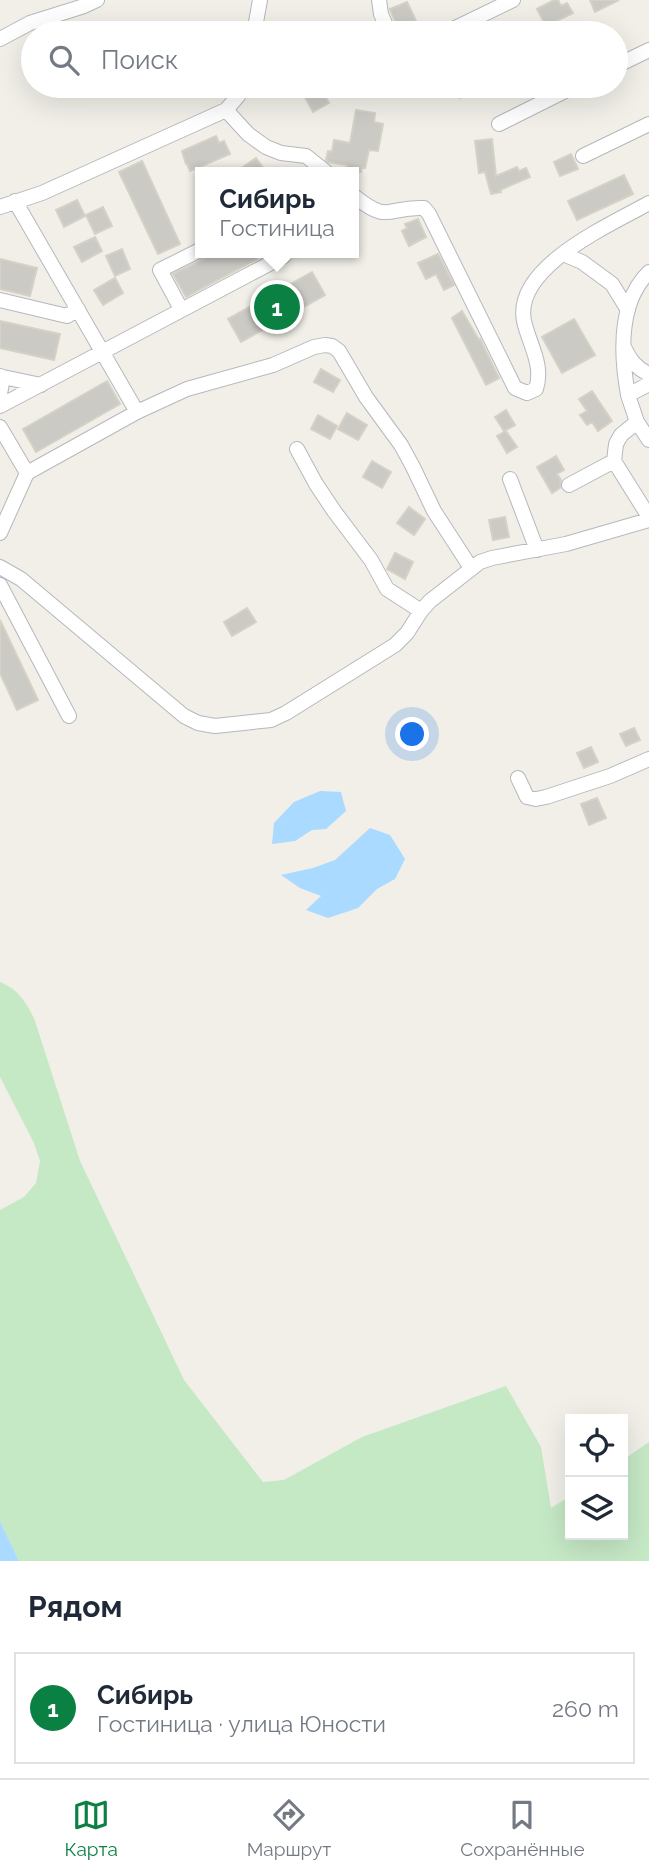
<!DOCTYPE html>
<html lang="ru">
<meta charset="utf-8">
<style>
:root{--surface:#fff;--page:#f6f6f7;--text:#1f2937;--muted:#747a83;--line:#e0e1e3;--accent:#0b8043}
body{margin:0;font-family:Raleway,sans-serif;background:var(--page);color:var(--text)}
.controls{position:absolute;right:21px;bottom:21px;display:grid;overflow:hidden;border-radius:0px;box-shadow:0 7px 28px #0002}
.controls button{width:63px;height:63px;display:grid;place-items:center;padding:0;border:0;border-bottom:2px solid var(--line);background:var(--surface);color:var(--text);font:35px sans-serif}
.you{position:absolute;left:413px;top:735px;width:24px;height:24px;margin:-18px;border:5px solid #fff;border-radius:50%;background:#1a73e8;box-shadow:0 0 0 10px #1a73e833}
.badge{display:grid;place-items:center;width:46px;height:46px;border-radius:50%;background:var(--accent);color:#fff;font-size:23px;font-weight:700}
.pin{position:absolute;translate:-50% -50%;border:4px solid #fff;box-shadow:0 2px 7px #0006}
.popup{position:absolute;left:195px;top:167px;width:164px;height:91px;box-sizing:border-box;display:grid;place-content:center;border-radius:0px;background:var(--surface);filter:drop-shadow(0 2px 5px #0005);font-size:23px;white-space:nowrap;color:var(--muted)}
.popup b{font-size:26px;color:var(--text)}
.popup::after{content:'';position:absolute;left:50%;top:100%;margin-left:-14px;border:14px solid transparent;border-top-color:var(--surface)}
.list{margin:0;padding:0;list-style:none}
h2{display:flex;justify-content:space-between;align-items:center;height:91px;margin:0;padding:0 28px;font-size:30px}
h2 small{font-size:23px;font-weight:400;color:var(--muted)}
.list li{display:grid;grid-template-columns:46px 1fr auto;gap:21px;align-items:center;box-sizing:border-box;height:112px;margin:0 14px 14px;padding:0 14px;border:2px solid var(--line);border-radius:0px}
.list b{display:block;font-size:26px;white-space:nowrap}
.list p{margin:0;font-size:23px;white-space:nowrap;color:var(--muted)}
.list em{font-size:23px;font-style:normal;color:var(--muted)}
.icon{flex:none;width:38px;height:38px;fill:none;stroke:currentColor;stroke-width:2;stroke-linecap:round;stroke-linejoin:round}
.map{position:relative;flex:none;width:649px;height:1561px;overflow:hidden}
.search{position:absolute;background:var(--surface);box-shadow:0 7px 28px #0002;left:21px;right:21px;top:21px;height:77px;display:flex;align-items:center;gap:18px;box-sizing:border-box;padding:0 24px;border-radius:38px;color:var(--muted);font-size:26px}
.sheet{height:217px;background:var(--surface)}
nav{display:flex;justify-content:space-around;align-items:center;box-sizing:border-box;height:98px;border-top:2px solid var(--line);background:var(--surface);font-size:19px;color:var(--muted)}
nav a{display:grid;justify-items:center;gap:4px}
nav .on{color:var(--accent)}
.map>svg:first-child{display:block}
.green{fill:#c5e8c5}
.water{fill:#aadaff}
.building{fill:#cccac5;stroke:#d6d1c6;stroke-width:2}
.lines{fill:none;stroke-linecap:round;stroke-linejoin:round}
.minor-casing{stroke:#b5b8bc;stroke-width:16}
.minor{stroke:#fff;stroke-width:14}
</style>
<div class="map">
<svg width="649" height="1561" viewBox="0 0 649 1561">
<rect width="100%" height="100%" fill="#f1efe8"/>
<path class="green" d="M0 982C19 990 25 1001 34 1018L80 1161 184 1380 263 1482 284 1480 362 1437 506 1386 541 1447 551 1508 570 1496V1535H623V1460L649 1442V1561H19L0 1521V1210L24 1197 36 1183 40 1161 34 1143 0 1077Z"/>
<path class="water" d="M320 791 341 792 346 811 326 829 312 830 295 841 272 844 274 823 294 802Z
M370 828 390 835 405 859 395 879 377 889 358 908 328 918 306 910 321 896 300 888 281 875 313 868 335 860Z
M0 1521 19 1561H0Z"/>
<path class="building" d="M554 0H558L561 6 567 3 573 13 546 26 537 9Z
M590 0H619L595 12Z
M407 2 416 21 398 29 390 9Z
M299 86H319L329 103 313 112Z
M461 86H487L460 98 455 89Z
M356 110 375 113 374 122 383 124 378 151 369 150 365 168H362L361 172H345L347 165 328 162 326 160 328 151 332 152 334 140 350 143Z
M216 136 219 143 224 141 230 154 190 171 187 164H186L182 151Z
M492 139 496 176 517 167 519 171 526 168 530 177 500 190 501 192 491 194 485 172 479 173 475 141Z
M571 154 578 169 560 176 554 162Z
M256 158 266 172H236Z
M142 161 180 244 158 254 119 172Z
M624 175 633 194 577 220 568 201Z
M77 200 85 216 64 227 56 210Z
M103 207 112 226 95 234 86 215Z
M418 219 426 237 409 246 402 231 407 228 405 224Z
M95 237 102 251 82 262 74 247Z
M122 249 130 269 115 276 106 256Z
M216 253H254L257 259 186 297 173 274Z
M438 254 454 285 444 290 436 274 426 279 418 263Z
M0 259 37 268 30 296 0 289Z
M312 272 325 295 241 342 228 319Z
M115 278 123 293 103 305 94 290Z
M462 311 479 340 480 339 499 378 486 385 452 318Z
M574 319 595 355 562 373 542 337Z
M0 321 60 334 54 360 0 348Z
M321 369 340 380 333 392 314 382Z
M107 381 120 404 36 452 23 429Z
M592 391 612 421 598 431 592 422 587 425 580 415 587 411 579 399Z
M506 410 515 425 504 431 495 417Z
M347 413 367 425 358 440 338 429Z
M318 415 337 426 330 439 311 429Z
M506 431 517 447 507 453 497 436Z
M556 456 564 470 557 474 561 480 560 488 552 493 537 467Z
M372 461 391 472 382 488 363 477Z
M409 507 425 519 414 535 397 523Z
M505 517 509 537 493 540 489 520Z
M395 553 413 562 405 579 387 569Z
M247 608 256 622 232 636 224 622Z
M0 620 38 700 17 710 0 673Z
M634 728 640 740 626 746 620 734Z
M591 747 598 762 584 768 577 753Z
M597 798 606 818 589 825 581 804Z"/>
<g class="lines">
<defs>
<path id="minor" d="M379 0 381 14 389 33
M254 33 260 0
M445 33 513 0
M0 39 30 23 84 6 97 0
M616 66 649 50
M226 110 248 134 266 147 281 153 306 156 326 172
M499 124 575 86
M583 156 649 124
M354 196C390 225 387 206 424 208L429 214 515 388 527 393 536 389C544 365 529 344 524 321 513 267 610 225 649 203
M15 201 137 412
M0 207 42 193 226 110 238 96 243 86
M563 254 582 262 612 284 628 310
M649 272C618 302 621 356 628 395L649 384
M0 300 67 316 78 309
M181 309 160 270 200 250
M624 347C630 360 636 368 649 374
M0 376 3 377 0 394
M3 377 41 385
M628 395 637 422 621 435 616 444 614 461 649 517
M0 406 284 256
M637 422 649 440
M0 427 27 473
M297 449 316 484 334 511 371 560 387 589 421 611
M510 479 537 550
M569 485 614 461
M0 533 27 473 137 412 187 389 273 365 314 347 325 345 332 346 339 351 366 397 401 445 413 467 434 511 471 568
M0 567 21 579 184 716 198 723 215 726 271 720 286 713 395 645 407 633 421 611 430 601 480 562 492 558 566 544 649 520
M0 585 69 716
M518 778 527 797 536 799 546 797 610 776 649 759"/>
</defs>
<use href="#minor" class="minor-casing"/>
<use href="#minor" class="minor"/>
</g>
</svg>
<div class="controls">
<button><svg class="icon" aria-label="locate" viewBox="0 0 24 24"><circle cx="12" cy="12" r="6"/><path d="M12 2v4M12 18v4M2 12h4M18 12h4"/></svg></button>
<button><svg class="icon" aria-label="layers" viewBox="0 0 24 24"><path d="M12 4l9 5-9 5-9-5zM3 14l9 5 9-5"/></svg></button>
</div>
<div class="you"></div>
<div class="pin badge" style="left:277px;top:307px">1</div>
<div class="popup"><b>Сибирь</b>Гостиница</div>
<div class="search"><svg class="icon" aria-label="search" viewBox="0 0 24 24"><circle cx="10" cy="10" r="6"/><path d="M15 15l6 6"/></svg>Поиск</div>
</div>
<section class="sheet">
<h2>Рядом<small></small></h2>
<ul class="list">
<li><span class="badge">1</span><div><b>Сибирь</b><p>Гостиница · улица Юности</p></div><em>260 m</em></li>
</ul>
</section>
<nav>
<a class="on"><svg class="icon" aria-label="map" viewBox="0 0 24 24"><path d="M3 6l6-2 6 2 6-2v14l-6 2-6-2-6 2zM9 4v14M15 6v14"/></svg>Карта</a>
<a><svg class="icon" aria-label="directions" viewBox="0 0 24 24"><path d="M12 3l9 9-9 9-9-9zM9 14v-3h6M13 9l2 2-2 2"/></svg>Маршрут</a>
<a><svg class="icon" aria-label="saved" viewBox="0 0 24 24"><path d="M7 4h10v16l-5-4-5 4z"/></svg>Сохранённые</a>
</nav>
